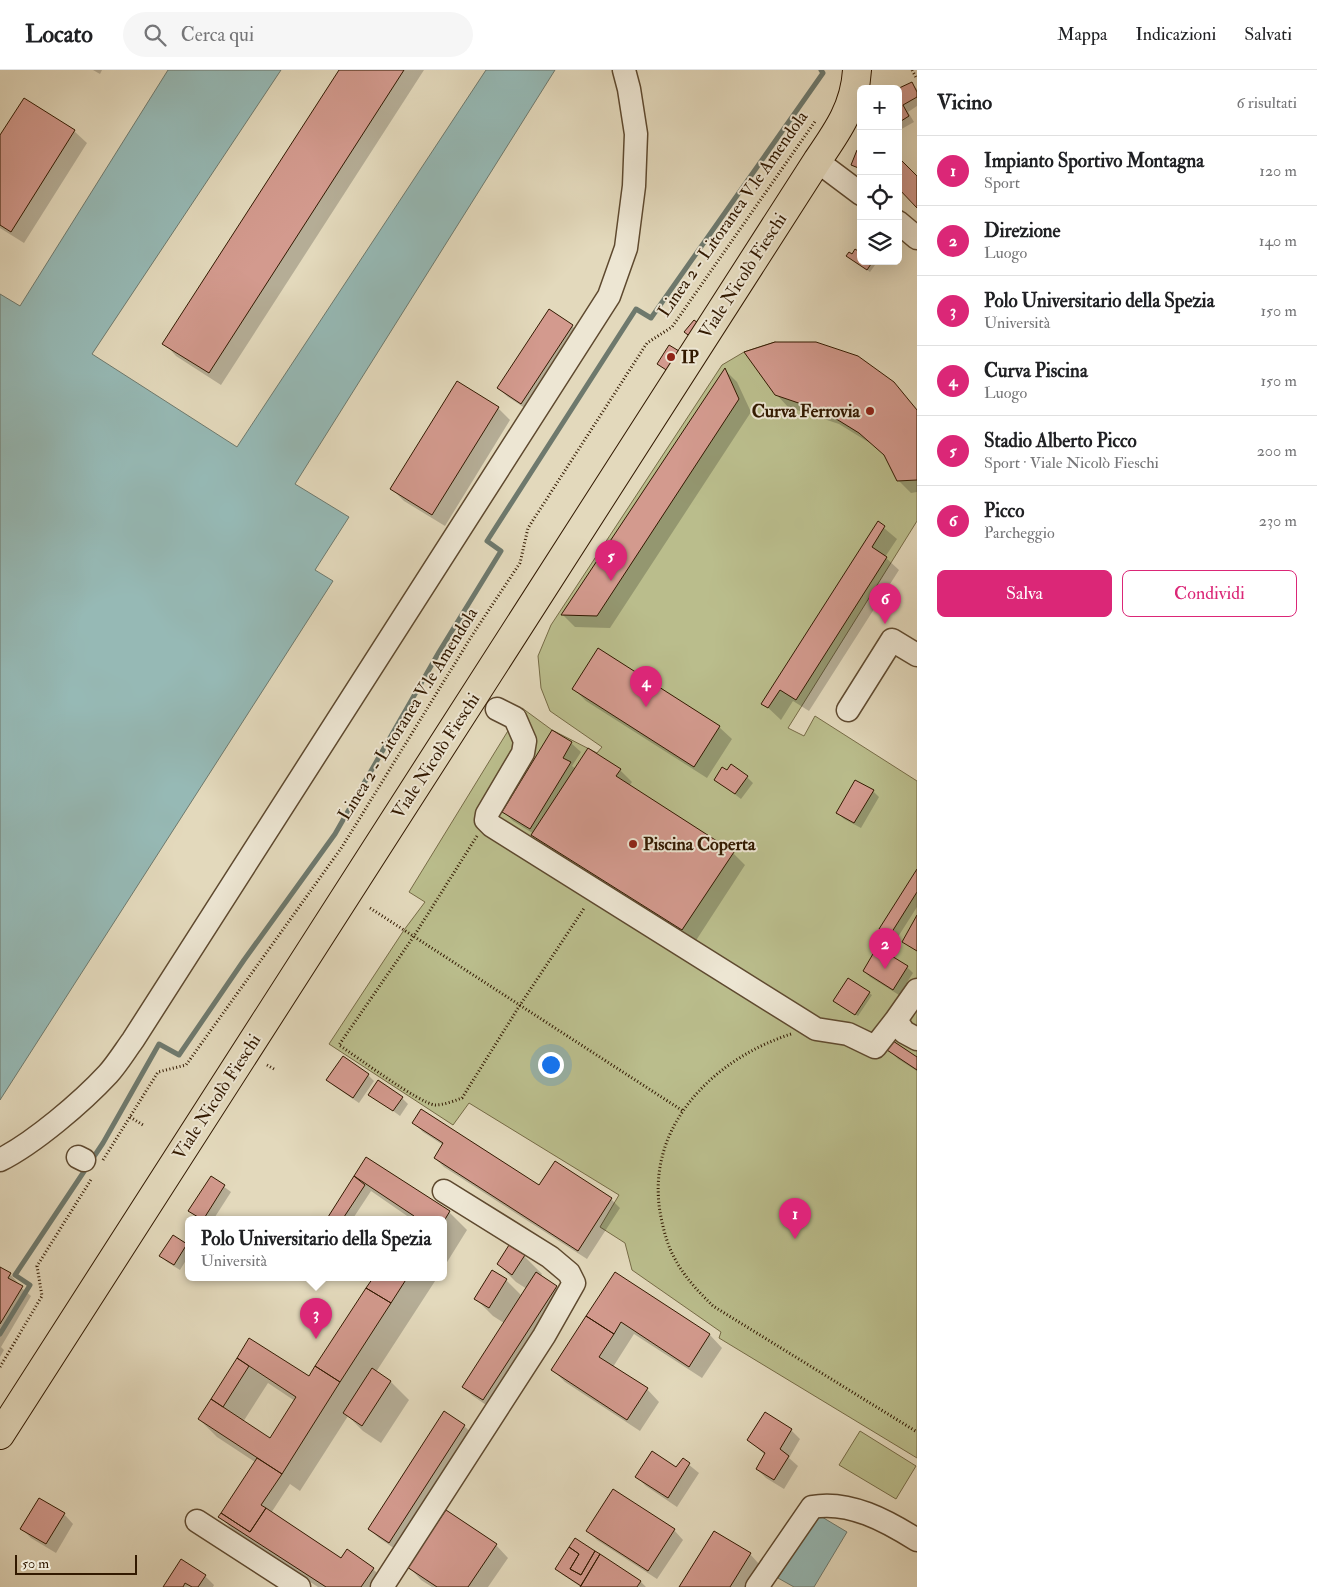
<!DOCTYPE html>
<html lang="it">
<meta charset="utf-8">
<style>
:root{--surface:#fff;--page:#f6f6f6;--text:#202124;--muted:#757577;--line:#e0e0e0;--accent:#db2777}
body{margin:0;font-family:"IM FELL Double Pica",serif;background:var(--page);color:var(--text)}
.controls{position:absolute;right:15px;top:15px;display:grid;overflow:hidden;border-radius:8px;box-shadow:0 5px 20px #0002}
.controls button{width:45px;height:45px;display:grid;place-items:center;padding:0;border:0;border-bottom:1px solid var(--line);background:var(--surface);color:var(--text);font:25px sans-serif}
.scale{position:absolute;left:15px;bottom:12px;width:122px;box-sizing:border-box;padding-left:5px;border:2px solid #321900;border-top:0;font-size:14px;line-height:18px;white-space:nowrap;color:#321900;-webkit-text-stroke:4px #ede6d3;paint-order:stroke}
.you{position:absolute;left:550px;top:994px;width:18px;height:18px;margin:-12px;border:4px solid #fff;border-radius:50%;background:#1a73e8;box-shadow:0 0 0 8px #1a73e833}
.badge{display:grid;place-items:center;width:32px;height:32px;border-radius:50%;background:var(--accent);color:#fff;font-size:16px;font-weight:700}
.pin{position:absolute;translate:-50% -41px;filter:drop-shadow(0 1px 2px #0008)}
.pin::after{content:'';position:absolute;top:26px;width:18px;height:15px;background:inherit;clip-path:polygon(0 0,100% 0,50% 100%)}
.popup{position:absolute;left:185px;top:1146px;width:262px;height:65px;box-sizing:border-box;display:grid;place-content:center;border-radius:8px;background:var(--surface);filter:drop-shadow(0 1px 4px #0005);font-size:16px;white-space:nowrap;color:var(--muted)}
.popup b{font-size:19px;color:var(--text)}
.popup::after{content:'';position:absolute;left:50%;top:100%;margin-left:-10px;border:10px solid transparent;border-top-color:var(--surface)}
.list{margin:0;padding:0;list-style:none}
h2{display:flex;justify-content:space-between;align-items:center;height:65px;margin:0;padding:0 20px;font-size:21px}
h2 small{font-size:16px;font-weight:400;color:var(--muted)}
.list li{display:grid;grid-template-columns:32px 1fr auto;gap:15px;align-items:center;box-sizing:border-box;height:70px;padding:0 20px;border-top:1px solid var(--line)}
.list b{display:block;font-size:19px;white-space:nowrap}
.list p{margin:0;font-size:16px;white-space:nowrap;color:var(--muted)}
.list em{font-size:16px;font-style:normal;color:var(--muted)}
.actions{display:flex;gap:10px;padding:15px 20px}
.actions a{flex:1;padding:11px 0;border:1px solid var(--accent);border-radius:8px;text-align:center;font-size:18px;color:var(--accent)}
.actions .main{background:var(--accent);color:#fff}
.icon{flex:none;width:28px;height:28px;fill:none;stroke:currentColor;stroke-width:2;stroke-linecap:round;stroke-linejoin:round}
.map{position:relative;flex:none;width:917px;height:1517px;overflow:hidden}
header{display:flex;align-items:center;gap:30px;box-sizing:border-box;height:70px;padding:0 25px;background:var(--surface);border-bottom:1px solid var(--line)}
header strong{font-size:24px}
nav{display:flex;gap:28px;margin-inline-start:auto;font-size:18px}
.search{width:350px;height:45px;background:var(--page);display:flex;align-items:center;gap:12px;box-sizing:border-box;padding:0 18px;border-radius:28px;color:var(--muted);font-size:19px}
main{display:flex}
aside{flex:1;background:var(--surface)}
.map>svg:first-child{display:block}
.green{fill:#babd8c;stroke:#766b46}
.water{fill:#96b9b5;stroke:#6e796d}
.shadow{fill:#0003;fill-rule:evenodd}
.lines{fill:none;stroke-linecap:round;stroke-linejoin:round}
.stream{stroke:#6e796d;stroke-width:5}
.building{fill:#d39a8e;stroke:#321900}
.minor-casing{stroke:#5e492f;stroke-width:25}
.major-casing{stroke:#321900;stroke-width:30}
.path{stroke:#321900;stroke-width:3;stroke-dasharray:1 2.5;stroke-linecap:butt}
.minor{stroke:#ede6d3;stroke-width:22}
.major{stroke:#e3d9bc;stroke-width:28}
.poi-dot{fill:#8f2418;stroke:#ede6d3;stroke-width:2}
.labels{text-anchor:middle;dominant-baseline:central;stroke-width:4;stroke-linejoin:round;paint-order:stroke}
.street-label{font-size:18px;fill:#321900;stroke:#ede6d3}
.poi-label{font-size:18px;font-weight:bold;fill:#321900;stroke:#ede6d3;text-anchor:start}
</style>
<header>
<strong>Locato</strong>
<div class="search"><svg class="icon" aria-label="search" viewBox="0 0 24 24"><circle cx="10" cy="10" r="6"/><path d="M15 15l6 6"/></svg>Cerca qui</div>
<nav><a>Mappa</a><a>Indicazioni</a><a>Salvati</a></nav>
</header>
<main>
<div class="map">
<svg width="917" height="1517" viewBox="0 0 917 1517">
<rect width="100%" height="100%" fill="#e3d9bc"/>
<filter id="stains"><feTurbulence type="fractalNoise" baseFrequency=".004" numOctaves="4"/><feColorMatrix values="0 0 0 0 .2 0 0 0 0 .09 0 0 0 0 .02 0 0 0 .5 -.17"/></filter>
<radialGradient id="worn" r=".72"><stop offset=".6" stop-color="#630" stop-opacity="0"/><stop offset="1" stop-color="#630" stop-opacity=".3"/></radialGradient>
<path class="green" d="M775 272 917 340V451L788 658 804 666 815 646 917 711V1388L719 1268 721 1262 632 1200 625 1173 600 1157 619 1125 469 1033 453 1055 329 974 404 860 425 832 409 822 522 638 552 660 597 683 602 677 550 641 541 618 538 586 551 555 722 295 744 282Z
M860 1361 916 1396 896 1429 839 1395Z"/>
<path class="water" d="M168 0H281L92 284 237 377 486 0H555L295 414 349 447 315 500 333 511 0 1030V224L20 236Z
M817 1444 847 1462 814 1517H794L778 1508Z"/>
<path class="shadow" d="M93 0H102L100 4Z
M340 0H424L221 315 176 286 164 273Z
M912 14 917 19V36L908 42 914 52 898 61V26Z
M74 61 87 73 24 173 0 158V68Z
M850 188 872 192 875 195 870 202Z
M572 256 582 265 531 342 508 327 498 318Z
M725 300 737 312 751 342 610 558 575 557 563 545Z
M893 313 917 339V422L911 423 898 410 887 387 873 375 839 354 788 337 776 324Z
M498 338 510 350 445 456 404 431 392 419Z
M878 453 897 469 885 487 899 500 809 641 793 631 781 650 763 633Z
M599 580 719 657 732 669 707 708 586 631 574 619Z
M571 673 581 682 572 696 576 699 620 700 632 712 629 716 733 783 745 795 695 872 545 778 533 765 534 764 513 751 504 742Z
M747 707 753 713 741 729 716 710Z
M873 721 879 727 861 758 844 749 838 743Z
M917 801V837L896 870 881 859Z
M907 897 913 903 899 925 870 907 864 901Z
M869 923 872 925 858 946 837 933Z
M889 980 917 989V1001L898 989Z
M368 1005 374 1011 359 1033 334 1016 328 1010Z
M370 1024 402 1028 408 1034 400 1046Z
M414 1053 539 1117 611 1129 620 1138 587 1189 444 1097 435 1088 443 1075 423 1062Z
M367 1089 449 1142 467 1160 444 1197V1150H413L371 1121 352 1150H327Z
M211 1107 231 1122 213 1150H202L190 1140Z
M173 1167 188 1177V1187L180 1200 167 1192 161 1186Z
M524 1186 542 1204 540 1207 556 1217 565 1226 492 1339 473 1326 463 1317 504 1253 493 1246 475 1228 506 1210 522 1226 527 1219 516 1212 498 1194Z
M0 1198 10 1204 19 1214 18 1215 31 1226 1 1277 4 1280 0 1287Z
M615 1204 710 1265 722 1278 702 1308 634 1264 613 1297 647 1319 659 1332 640 1361 565 1312 553 1300Z
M367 1208H437L376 1302 391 1312 409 1330 381 1373 363 1361 348 1346 300 1421 290 1414 271 1443 341 1489 373 1499 391 1517H318L238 1465 220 1447 255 1392 217 1367 199 1349 250 1270 310 1307 372 1211ZM268 1313 295 1331 270 1370 243 1352Z
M765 1344 791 1360 800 1369 789 1388 798 1396 784 1419 766 1408 757 1399 765 1385 749 1370Z
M464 1356 474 1365 398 1481 379 1468 369 1459Z
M683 1390 699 1403 677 1437 646 1416 637 1407 676 1399Z
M40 1429 64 1444 73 1454 56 1483 31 1468 22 1459Z
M674 1460 683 1470 657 1509 597 1470 588 1461Z
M575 1470 641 1512 646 1517H581L563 1505 557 1499Z
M496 1475 508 1488 488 1517H432L421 1510 409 1497Z
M750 1484 759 1494 745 1517H681Z
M205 1506 214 1515 213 1517H164Z"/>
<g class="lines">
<path class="stream" d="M0 1264 30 1215 15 1205 103 1073 159 974 179 985 244 890 335 764 439 582 501 481 487 471 636 239 651 248 823 3 821 0"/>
</g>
<path class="building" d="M339 0H404L209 303 162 274Z
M912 12 917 22V27L903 35 909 46 898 53 899 24 897 19Z
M24 28 75 60 11 162 0 155V65Z
M857 80 861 81V99L851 95Z
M898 87 917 106V138L898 118Z
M855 179 861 183V191H873L867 200 846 186 849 182 852 184Z
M549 239 573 255 521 334 497 318Z
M694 250 705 258 695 270 684 262Z
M775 272H816L858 286 894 312 917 340V410L897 411 884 385 859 363 825 342 775 325 744 282Z
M669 275 684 284 671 303 657 294Z
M725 298 739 329 597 546 561 545Z
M457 311 499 337 432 445 390 419Z
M878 451 885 456 872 477 887 487 796 630 780 620 768 638 761 634Z
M598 578 720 656 694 697 572 619Z
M552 660 572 672 563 688 571 692 530 759 502 742Z
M588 678 621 699 616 706 734 782 682 860 531 765Z
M731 694 748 706 735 724 714 710 722 697 727 700Z
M855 710 874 720 854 753 836 743Z
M917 799V822L890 865 879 859Z
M917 845V881L902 872Z
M877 877 908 896 893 920 863 901Z
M848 908 870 922 855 945 833 931Z
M893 971 917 987V1000L887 980Z
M343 986 369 1004 353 1028 326 1010Z
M378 1010 403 1027 393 1041 368 1025Z
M421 1039 539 1115 555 1091 612 1128 578 1181 434 1088 443 1073 412 1053Z
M366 1087 450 1141 444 1151 411 1150 414 1146 354 1106Z
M211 1106 225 1115 203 1150 188 1141Z
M354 1106 365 1115 342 1150H332L328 1147Z
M173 1165 187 1174 174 1195 159 1186Z
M509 1175 525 1185 512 1205 497 1194Z
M0 1197 11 1203 8 1208 23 1216 0 1254Z
M492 1200 507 1209 489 1238 474 1229Z
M536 1202 557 1216 483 1330 462 1317Z
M615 1202 710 1264 689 1297 621 1252 614 1264 586 1246Z
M373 1208H407L391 1233 366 1218Z
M366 1218 391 1233 340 1312 315 1296Z
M586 1246 614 1264 599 1287 648 1318 627 1350 551 1300Z
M249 1268 309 1306 315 1296 340 1312 282 1404 198 1349 211 1329 270 1368 296 1327 237 1288Z
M237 1288 249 1296 223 1337 211 1329Z
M372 1298 391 1311 362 1356 343 1343Z
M444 1341 465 1355 389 1473 368 1459Z
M765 1342 792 1359 780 1379 789 1386 774 1410 756 1399 765 1383 747 1370Z
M652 1381 676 1397 683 1388 690 1393 668 1428 635 1407Z
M257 1388 282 1404 261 1435 266 1438 250 1462 221 1443Z
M613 1419 675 1459 648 1501 586 1461Z
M39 1428 65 1443 46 1474 20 1459Z
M266 1438 341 1488 347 1479 374 1498 361 1517H326L218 1447 221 1443 250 1462Z
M446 1440 497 1474 468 1517H437L407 1497Z
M714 1461 751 1483 730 1517H679Z
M575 1468 595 1481 581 1505 570 1499 579 1484 569 1477Z
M569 1477 579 1484 570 1499 581 1505 595 1481 600 1484 581 1516 555 1499Z
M600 1484 641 1511 637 1517H580Z
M181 1489 206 1505 198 1517H192L185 1513 183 1517H163Z"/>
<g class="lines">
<defs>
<path id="minor" d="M817 91 861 124
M898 152 917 168
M497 639 515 648 525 671 523 683 487 744 486 750 492 756 816 959 848 964 875 977 896 950
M848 640 892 570 917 585
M917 920 896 950 904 962 917 969
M78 1087 84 1090
M0 1090C34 1073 82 1032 108 1004 117 994 125 981 133 970L609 226 626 178 634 116 636 64 629 19 624 0
M197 1451 299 1517
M382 1517 544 1266 574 1213 569 1203 550 1187 444 1121
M757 1517 812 1437C849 1430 887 1451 917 1470"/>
<path id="major" d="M0 1365 817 91C837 62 855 37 857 0"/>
</defs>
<use href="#minor" class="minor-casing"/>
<use href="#major" class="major-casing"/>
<path class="path" d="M912 0 917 9
M477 766 414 866 339 975C357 987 419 1033 435 1035 444 1035 454 1031 462 1028L520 935 585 837
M370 838 683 1041
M791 964C714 989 646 1055 660 1142 663 1158 667 1175 675 1189 685 1208 699 1222 713 1236L917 1362
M267 995 274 999
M130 1047 143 1055
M103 1090 158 1002 186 995 342 777 473 564 520 493 528 458 647 273 672 257 816 50
M0 1297 42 1226 37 1196 92 1108"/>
<use href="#minor" class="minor"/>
<use href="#major" class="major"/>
</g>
<g class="poi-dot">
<circle cx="671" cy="287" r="5"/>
<circle cx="870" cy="341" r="5"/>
<circle cx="633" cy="774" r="5"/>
</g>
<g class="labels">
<g class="street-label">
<text transform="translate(733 144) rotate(-55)">Linea 2 - Litoranea V.le Amendola</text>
<text transform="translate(743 206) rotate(-57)">Viale Nicolò Fieschi</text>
<text transform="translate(408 644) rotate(-58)">Linea 2 - Litoranea V.le Amendola</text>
<text transform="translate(436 686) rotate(-57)">Viale Nicolò Fieschi</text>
<text transform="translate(217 1027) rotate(-57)">Viale Nicolò Fieschi</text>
</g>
<g class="poi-label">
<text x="681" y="287">IP</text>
<text x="860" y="341" text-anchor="end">Curva Ferrovia</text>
<text x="643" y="774">Piscina Coperta</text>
</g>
</g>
<rect width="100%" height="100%" filter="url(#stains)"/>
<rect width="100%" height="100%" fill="url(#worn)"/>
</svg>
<div class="controls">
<button>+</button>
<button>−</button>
<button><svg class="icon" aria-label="locate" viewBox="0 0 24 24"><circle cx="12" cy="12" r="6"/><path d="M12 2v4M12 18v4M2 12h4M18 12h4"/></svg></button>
<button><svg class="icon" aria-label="layers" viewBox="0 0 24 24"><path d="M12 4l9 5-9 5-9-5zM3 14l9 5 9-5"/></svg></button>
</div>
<div class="scale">50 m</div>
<div class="you"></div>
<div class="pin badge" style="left:795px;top:1169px">1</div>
<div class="pin badge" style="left:885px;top:899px">2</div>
<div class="pin badge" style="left:316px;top:1269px">3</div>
<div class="popup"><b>Polo Universitario della Spezia</b>Università</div>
<div class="pin badge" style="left:646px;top:637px">4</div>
<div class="pin badge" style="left:611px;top:511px">5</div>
<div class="pin badge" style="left:885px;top:554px">6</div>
</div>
<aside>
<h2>Vicino<small>6 risultati</small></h2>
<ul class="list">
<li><span class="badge">1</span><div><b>Impianto Sportivo Montagna</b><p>Sport</p></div><em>120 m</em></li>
<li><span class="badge">2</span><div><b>Direzione</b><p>Luogo</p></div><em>140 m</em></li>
<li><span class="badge">3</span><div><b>Polo Universitario della Spezia</b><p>Università</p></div><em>150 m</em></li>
<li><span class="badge">4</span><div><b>Curva Piscina</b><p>Luogo</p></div><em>150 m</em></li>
<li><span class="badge">5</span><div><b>Stadio Alberto Picco</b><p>Sport · Viale Nicolò Fieschi</p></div><em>200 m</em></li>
<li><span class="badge">6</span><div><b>Picco</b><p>Parcheggio</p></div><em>230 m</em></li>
</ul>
<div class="actions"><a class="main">Salva</a><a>Condividi</a></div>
</aside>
</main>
